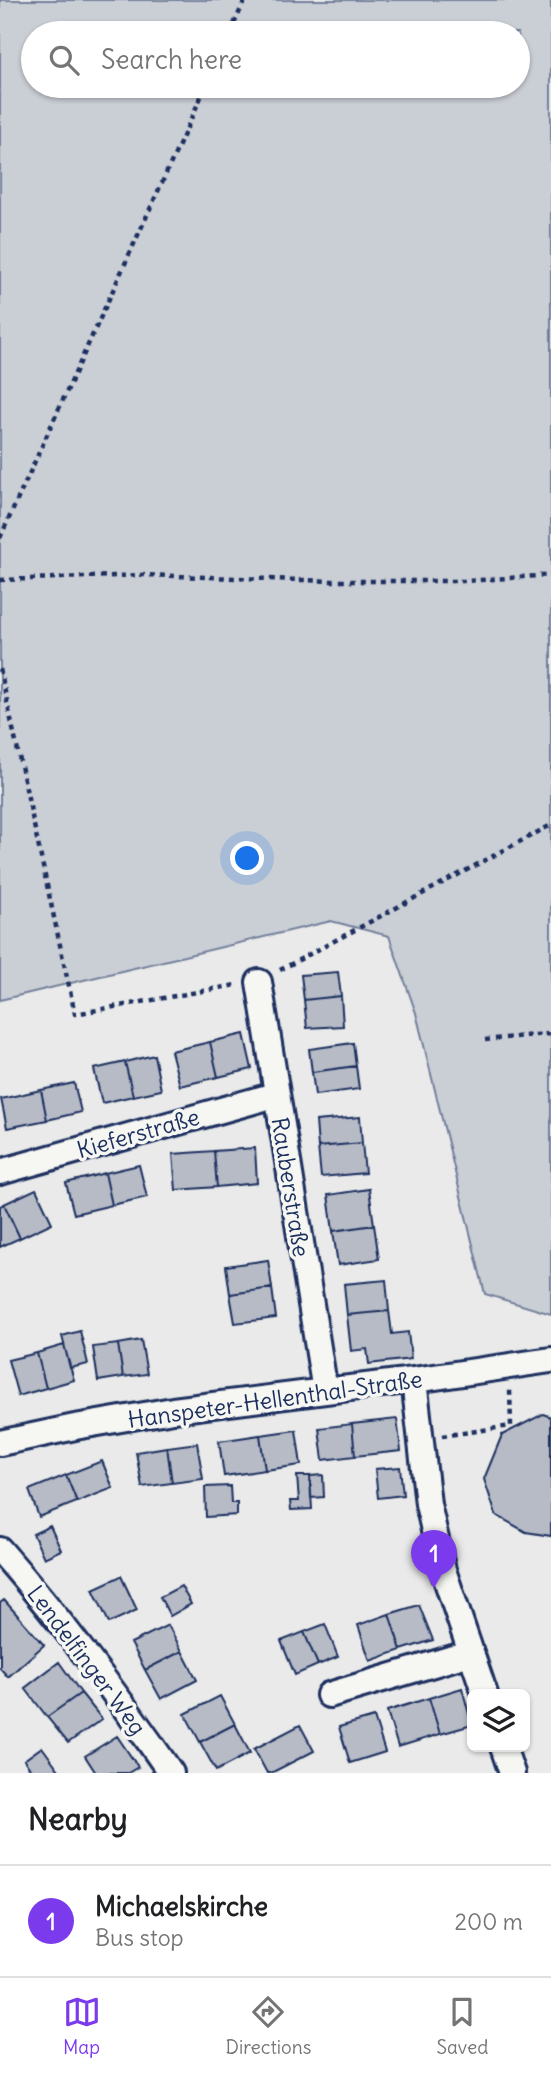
<!DOCTYPE html>
<meta charset="utf-8">
<style>
:root{--surface:#fff;--page:#f6f6f6;--text:#202124;--muted:#757577;--line:#e0e0e0;--accent:#7c3aed}
body{margin:0;font-family:Delius,sans-serif;background:var(--page);color:var(--text)}
.controls{position:absolute;right:21px;bottom:21px;display:grid;overflow:hidden;border-radius:10px;box-shadow:0 2px 5px #0004}
.controls button{width:63px;height:63px;display:grid;place-items:center;padding:0;border:0;border-bottom:2px solid var(--line);background:var(--surface);color:var(--text);font:35px sans-serif}
.you{position:absolute;left:248px;top:859px;width:24px;height:24px;margin:-18px;border:5px solid #fff;border-radius:50%;background:#1a73e8;box-shadow:0 0 0 10px #1a73e833}
.badge{display:grid;place-items:center;width:46px;height:46px;border-radius:50%;background:var(--accent);color:#fff;font-size:23px;font-weight:700}
.pin{position:absolute;translate:-50% -58px;filter:drop-shadow(0 2px 4px #0008)}
.pin::after{content:'';position:absolute;top:37px;width:24px;height:21px;background:inherit;clip-path:polygon(0 0,100% 0,50% 100%)}
.list{margin:0;padding:0;list-style:none}
h2{display:flex;justify-content:space-between;align-items:center;height:91px;margin:0;padding:0 28px;font-size:30px}
h2 small{font-size:23px;font-weight:400;color:var(--muted)}
.list li{display:grid;grid-template-columns:46px 1fr auto;gap:21px;align-items:center;box-sizing:border-box;height:112px;padding:0 28px;border-top:2px solid var(--line)}
.list b{display:block;font-size:26px;white-space:nowrap}
.list p{margin:0;font-size:23px;white-space:nowrap;color:var(--muted)}
.list em{font-size:23px;font-style:normal;color:var(--muted)}
.icon{flex:none;width:38px;height:38px;fill:none;stroke:currentColor;stroke-width:2;stroke-linecap:round;stroke-linejoin:round}
.map{position:relative;flex:none;width:551px;height:1773px;overflow:hidden}
.search{position:absolute;background:var(--surface);box-shadow:0 2px 5px #0004;left:21px;right:21px;top:21px;height:77px;display:flex;align-items:center;gap:18px;box-sizing:border-box;padding:0 24px;border-radius:38px;color:var(--muted);font-size:26px}
.sheet{height:203px;background:var(--surface)}
nav{display:flex;justify-content:space-around;align-items:center;box-sizing:border-box;height:98px;border-top:2px solid var(--line);background:var(--surface);font-size:19px;color:var(--muted)}
nav a{display:grid;justify-items:center;gap:4px}
nav .on{color:var(--accent)}
.map>svg:first-child{display:block}
.green{fill:#caced5;stroke:#727e9a;stroke-width:2;fill-rule:evenodd}
.building{fill:#b6bbc6;stroke:#1b2f5e;stroke-width:2}
.lines{fill:none;stroke-linecap:round;stroke-linejoin:round}
.street-casing{stroke:#1b2f5e;stroke-width:30}
.path{stroke:#1b2f5e;stroke-width:4.5;stroke-dasharray:5 5;stroke-linecap:butt}
.street{stroke:#f6f6f2;stroke-width:24}
.labels{text-anchor:middle;dominant-baseline:central;stroke-width:7;stroke-linejoin:round;paint-order:stroke}
.street-label{font-size:23px;fill:#1b2f5e;stroke:#f6f6f2}
</style>
<div class="map">
<svg width="551" height="1773" viewBox="0 0 551 1773">
<rect width="100%" height="100%" fill="#e9eae9"/>
<filter id="ink" filterUnits="userSpaceOnUse"><feTurbulence type="fractalNoise" baseFrequency=".0143" numOctaves="2"/><feDisplacementMap in="SourceGraphic" scale="14" xChannelSelector="R" yChannelSelector="G"/><feConvolveMatrix kernelMatrix="1 2 1 2 8 2 1 2 1" color-interpolation-filters="sRGB"/></filter>
<g filter="url(#ink)">
<path class="green" d="M0 0H551V1314L485 1294 416 1013 389 936 331 921 0 1000ZM33 33H518V86H33Z"/>
<path class="building" d="M338 972 341 996 304 1000 301 975Z
M341 996 343 1026 307 1028 304 1000Z
M244 1034 252 1069 218 1077 210 1042Z
M210 1042 218 1077 180 1086 171 1051Z
M353 1043 356 1066 312 1072 309 1049Z
M154 1055 161 1090 133 1096 125 1062Z
M125 1062 133 1096 102 1103 94 1069Z
M356 1066 359 1089 315 1095 312 1072Z
M74 1083 81 1112 47 1120 41 1090Z
M41 1090 47 1120 7 1128 1 1099Z
M360 1117 362 1143 318 1147 316 1121Z
M362 1143 365 1173 321 1177 318 1147Z
M255 1148 257 1183 217 1187 214 1151Z
M214 1151 217 1187 176 1190 173 1154Z
M139 1165 147 1197 112 1205 105 1173Z
M105 1173 112 1205 74 1214 66 1183Z
M36 1189 52 1223 20 1238 4 1204Z
M369 1189 374 1225 333 1231 328 1195Z
M4 1204 20 1238 0 1247V1206Z
M374 1225 379 1259 338 1265 333 1231Z
M268 1260 272 1288 230 1294 226 1266Z
M386 1280 389 1311 347 1315 344 1284Z
M272 1288 276 1318 235 1323 230 1294Z
M389 1311 392 1334 408 1332 411 1359 369 1364 367 1349 351 1351 347 1315Z
M80 1331 88 1364 70 1368 62 1336Z
M141 1340 147 1374 123 1377 118 1344Z
M118 1344 123 1377 98 1381 93 1347Z
M64 1345 74 1380 46 1388 37 1353Z
M37 1353 46 1388 18 1396 8 1360Z
M543 1414 551 1417V1536L526 1532 496 1515 484 1479 502 1435Z
M397 1419 401 1451 355 1456 352 1424Z
M352 1424 355 1456 323 1460 319 1428Z
M296 1430 301 1465 265 1470 260 1435Z
M260 1435 265 1470 224 1476 219 1441Z
M197 1443 203 1479 172 1483 167 1447Z
M167 1447 172 1483 142 1487 136 1452Z
M102 1461 113 1488 77 1502 66 1475Z
M400 1467 403 1495 378 1498 375 1469Z
M66 1475 77 1502 39 1517 29 1490Z
M323 1475 324 1497 311 1498 310 1476Z
M297 1476H310L312 1509 291 1510 290 1501H299Z
M230 1486 231 1503H237V1515L206 1517 205 1487Z
M50 1526 61 1550 44 1558 33 1534Z
M121 1576 137 1610 109 1623 93 1589Z
M181 1586 191 1604 170 1616 160 1597Z
M4 1600 44 1645 8 1677 0 1668V1603Z
M419 1605 433 1640 401 1650 389 1614Z
M389 1614 401 1650 370 1661 358 1625Z
M325 1624 338 1657 318 1665 304 1632Z
M168 1625 182 1651 145 1670 131 1643Z
M304 1632 318 1665 295 1675 281 1641Z
M182 1651 197 1680 161 1699 145 1670Z
M59 1662 81 1693 47 1717 25 1688Z
M462 1688 472 1725 440 1734 429 1698Z
M81 1693 102 1719 68 1743 47 1717Z
M220 1696 235 1724 200 1742 185 1714Z
M429 1698 440 1734 398 1747 387 1711Z
M374 1717 385 1752 350 1763 339 1727Z
M235 1724 250 1753 216 1771 200 1742Z
M300 1725 314 1751 271 1773H267L254 1749Z
M117 1736 138 1767 128 1773H96L85 1756Z
M42 1747 61 1773H33L24 1760Z"/>
<g class="lines">
<defs>
<path id="street" d="M259 982 325 1391
M0 1172 275 1095
M414 1380 428 1504 443 1570 485 1694
M0 1443 75 1427 173 1410 414 1380 551 1360
M0 1550C62 1621 118 1696 171 1773
M329 1695 470 1653
M503 1747 512 1773"/>
</defs>
<use href="#street" class="street-casing"/>
<path class="path" d="M230 33 245 0
M0 538 206 86
M0 580 143 575 333 581H466L551 575
M0 669 75 1014 236 985
M280 970 551 825
M485 1040 546 1034 551 1035
M442 1436 511 1426 510 1389"/>
<use href="#street" class="street"/>
</g>
</g>
<g class="labels">
<g class="street-label">
<text transform="translate(138 1133) rotate(-16)">Kieferstraße</text>
<text transform="translate(291 1187) rotate(81)">Rauberstraße</text>
<text transform="translate(275 1399) rotate(-8)">Hanspeter-Hellenthal-Straße</text>
<text transform="translate(87 1660) rotate(53)">Lendelfinger Weg</text>
</g>
</g>
</svg>
<div class="controls">
<button><svg class="icon" aria-label="layers" viewBox="0 0 24 24"><path d="M12 4l9 5-9 5-9-5zM3 14l9 5 9-5"/></svg></button>
</div>
<div class="you"></div>
<div class="pin badge" style="left:434px;top:1588px">1</div>
<div class="search"><svg class="icon" aria-label="search" viewBox="0 0 24 24"><circle cx="10" cy="10" r="6"/><path d="M15 15l6 6"/></svg>Search here</div>
</div>
<section class="sheet">
<h2>Nearby<small></small></h2>
<ul class="list">
<li><span class="badge">1</span><div><b>Michaelskirche</b><p>Bus stop</p></div><em>200 m</em></li>
</ul>
</section>
<nav>
<a class="on"><svg class="icon" aria-label="map" viewBox="0 0 24 24"><path d="M3 6l6-2 6 2 6-2v14l-6 2-6-2-6 2zM9 4v14M15 6v14"/></svg>Map</a>
<a><svg class="icon" aria-label="directions" viewBox="0 0 24 24"><path d="M12 3l9 9-9 9-9-9zM9 14v-3h6M13 9l2 2-2 2"/></svg>Directions</a>
<a><svg class="icon" aria-label="saved" viewBox="0 0 24 24"><path d="M7 4h10v16l-5-4-5 4z"/></svg>Saved</a>
</nav>
